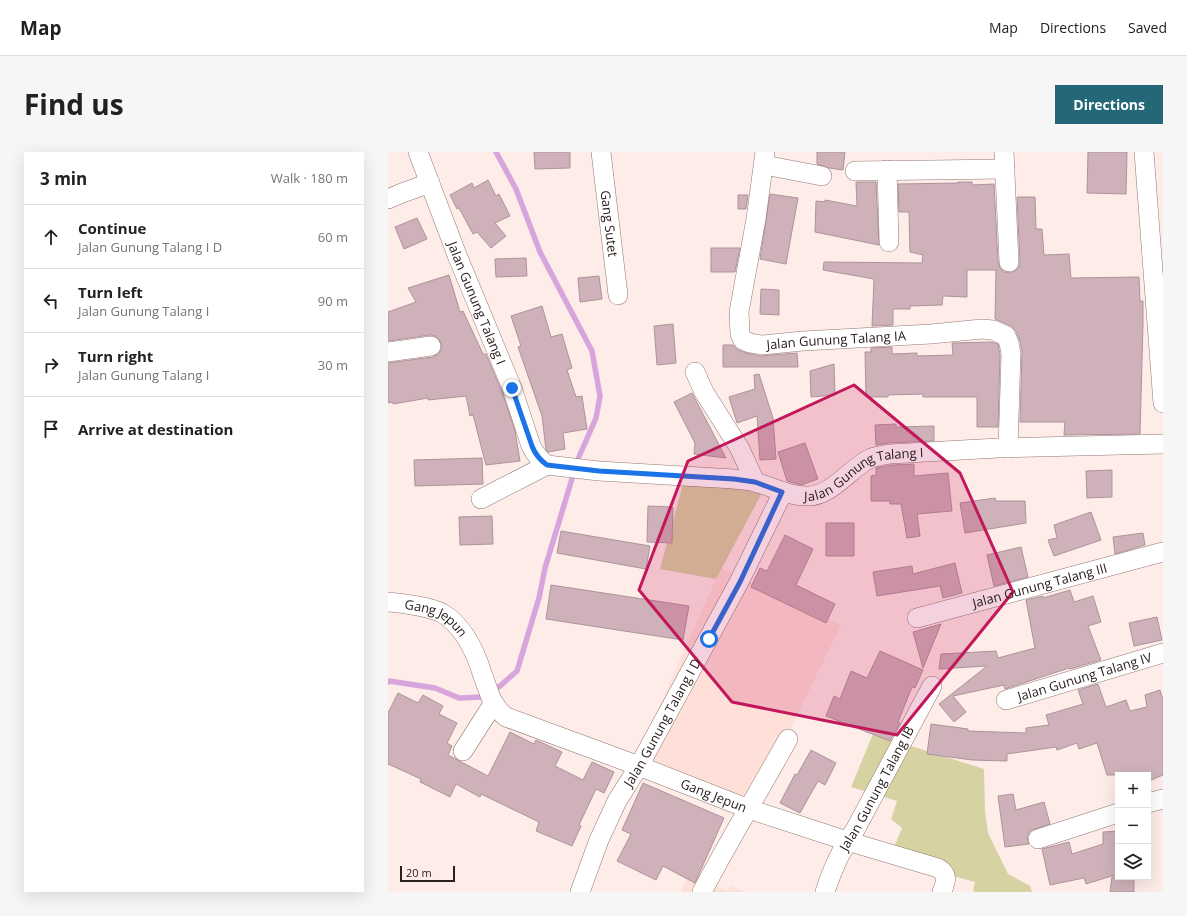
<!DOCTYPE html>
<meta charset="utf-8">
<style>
:root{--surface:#fff;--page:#f6f6f6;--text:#202124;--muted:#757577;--line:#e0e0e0;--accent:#246779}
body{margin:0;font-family:"Open Sans",sans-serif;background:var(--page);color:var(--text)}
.controls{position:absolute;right:12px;bottom:12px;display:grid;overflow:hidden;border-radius:0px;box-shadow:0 4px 16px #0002}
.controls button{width:36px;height:36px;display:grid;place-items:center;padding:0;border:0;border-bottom:1px solid var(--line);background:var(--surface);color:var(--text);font:20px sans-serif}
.scale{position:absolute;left:12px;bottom:10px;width:55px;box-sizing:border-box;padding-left:4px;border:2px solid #2a201d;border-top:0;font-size:11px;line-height:14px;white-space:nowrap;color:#2a201d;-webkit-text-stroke:3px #feece8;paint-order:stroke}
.stop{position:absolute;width:12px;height:12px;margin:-9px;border:3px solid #1a73e8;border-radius:50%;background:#fff}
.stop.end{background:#1a73e8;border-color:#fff;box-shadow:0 1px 4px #0008}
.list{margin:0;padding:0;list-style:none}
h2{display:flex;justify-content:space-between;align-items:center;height:52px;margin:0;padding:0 16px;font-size:17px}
h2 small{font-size:13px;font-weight:400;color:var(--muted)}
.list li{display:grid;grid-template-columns:26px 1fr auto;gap:12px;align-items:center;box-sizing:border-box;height:64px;padding:0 16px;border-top:1px solid var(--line)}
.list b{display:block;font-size:15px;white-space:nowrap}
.list p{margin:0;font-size:13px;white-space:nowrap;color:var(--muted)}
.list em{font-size:13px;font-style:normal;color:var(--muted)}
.icon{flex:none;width:22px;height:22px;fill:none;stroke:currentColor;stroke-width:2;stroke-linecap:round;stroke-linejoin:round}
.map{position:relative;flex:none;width:775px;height:740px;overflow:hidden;border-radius:0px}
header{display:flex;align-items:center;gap:24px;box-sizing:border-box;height:56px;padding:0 20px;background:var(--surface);border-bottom:1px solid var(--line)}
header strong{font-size:19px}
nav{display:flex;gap:22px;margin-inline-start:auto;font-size:14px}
.intro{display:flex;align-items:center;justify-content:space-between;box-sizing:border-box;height:96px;padding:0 24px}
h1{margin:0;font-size:28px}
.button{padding:10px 18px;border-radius:0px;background:var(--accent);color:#fff;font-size:14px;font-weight:700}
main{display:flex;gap:24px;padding:0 24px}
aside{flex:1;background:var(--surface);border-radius:0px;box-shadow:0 4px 16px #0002}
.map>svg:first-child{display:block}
.built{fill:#ffe0d9}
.green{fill:#d6d2a2}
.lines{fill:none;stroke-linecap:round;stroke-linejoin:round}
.stream{stroke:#d7a5db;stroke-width:5.5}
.building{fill:#ceb1b9;stroke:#ae939b}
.minor-casing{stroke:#927871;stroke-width:20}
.minor{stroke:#fff;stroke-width:19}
.route{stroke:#1a73e8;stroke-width:5}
.marked{fill:#c2185b;fill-opacity:0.2;stroke:#c2185b;stroke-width:3;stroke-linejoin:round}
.labels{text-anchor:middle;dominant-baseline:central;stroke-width:4;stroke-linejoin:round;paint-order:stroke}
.street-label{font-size:13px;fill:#2a201d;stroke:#feece8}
</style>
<header>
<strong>Map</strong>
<nav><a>Map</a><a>Directions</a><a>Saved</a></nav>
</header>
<div class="intro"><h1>Find us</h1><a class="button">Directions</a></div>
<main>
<aside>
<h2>3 min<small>Walk · 180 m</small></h2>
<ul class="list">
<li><svg class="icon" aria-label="ahead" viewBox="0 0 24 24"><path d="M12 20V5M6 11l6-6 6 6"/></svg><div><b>Continue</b><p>Jalan Gunung Talang I D</p></div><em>60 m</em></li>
<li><svg class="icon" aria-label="left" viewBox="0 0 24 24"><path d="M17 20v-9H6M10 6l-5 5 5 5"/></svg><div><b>Turn left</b><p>Jalan Gunung Talang I</p></div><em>90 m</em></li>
<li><svg class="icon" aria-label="right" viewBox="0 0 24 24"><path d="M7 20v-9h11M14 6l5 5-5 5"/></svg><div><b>Turn right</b><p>Jalan Gunung Talang I</p></div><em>30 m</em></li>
<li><svg class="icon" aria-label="arrive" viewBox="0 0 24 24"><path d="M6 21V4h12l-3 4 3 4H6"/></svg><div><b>Arrive at destination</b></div></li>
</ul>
</aside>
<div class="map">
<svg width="775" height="740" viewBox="0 0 775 740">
<rect width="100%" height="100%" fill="#feece8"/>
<path class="built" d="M333 416 453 473 361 662 245 613Z
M301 722 340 739 343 734 357 740H293Z"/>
<path class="green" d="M298 321 374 341 328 427 272 417Z
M485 582 596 617 597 659 600 681 620 722 642 734 644 740H588L585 739 587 730 501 707 514 676 503 667 509 649 463 635Z"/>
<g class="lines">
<path class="stream" d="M0 530 1 529 47 536 71 546 94 545 112 534 129 519 151 446 157 416 190 307 208 266 212 244 204 199 152 100 128 37 108 0"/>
</g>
<path class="building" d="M146 0H182V16L147 17Z
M429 0H457L455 18 441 16 429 12Z
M700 0H739L738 42 699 41Z
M100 28 108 44 111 42 122 64 107 71 118 84 103 96 89 80 85 82 71 56 69 57 62 43 84 31 86 36Z
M468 30H488L491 93 427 80 428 49 437 50V48L469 54Z
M570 30H584V33L606 32 610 110 612 116 616 120 621 121 627 119 631 115 632 110 629 45H647L648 77H654L656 103 681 102 683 126 751 125 752 149H755V172L752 282 676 283 677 270H632L634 200 632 189 628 179 623 174 607 167 608 118H579V145L555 144 554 153 522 154V157H505V173L484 174 486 127 435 118 436 110 534 111 535 103 522 100 521 60H511L510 32 570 31Z
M382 42 410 46 398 112 372 107Z
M350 43H360L358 57H350Z
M29 66 39 87 16 97 7 75Z
M323 96H352L347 120H323Z
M138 106 139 124 108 125 107 107Z
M61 123 72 160 75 159 95 202H98L114 240 127 279 132 309 98 313 85 263 82 264 78 244 40 248V246L5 252V250L0 251V211L45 205 50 202 53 198 54 193 51 187 47 184 42 183 0 189V160L28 150 20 136Z
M211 124 214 147 192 150 190 126Z
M373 137 391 138V163L372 162Z
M154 154 163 185 174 182 184 216 179 218 188 245 194 244 199 277 175 281 177 297 160 300 158 298 154 264 130 195 133 194 123 164Z
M285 172 288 211 269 213 266 174Z
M604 190 610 192 612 203 610 275H589V245H535V242L500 243V245H478L477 200H483V196L504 195V202L529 201V204L565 203 564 191Z
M335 193H345L350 198 358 201 372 204 409 201 410 215H335Z
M446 212 447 243 423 245 422 219Z
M371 222 385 266 388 307 372 308 369 264 349 271 341 245 367 237 366 223Z
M304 241 338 306 306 302 307 291 286 250Z
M508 272V275L546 274V289L501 291 488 293 487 273Z
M417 291 430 327 413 333 399 329 390 300Z
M94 306 95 332 27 334 26 308Z
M526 312V324L560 321 564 359 529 362 532 384 519 386 513 352H502V349H483V324L488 323V316L503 313Z
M724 318V345L699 346 698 319Z
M607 346 608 349H637L638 371 577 381 572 351Z
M260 354 285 355 284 391 259 390Z
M703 360 713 388 666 404 660 388 669 386 666 373Z
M104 364 105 392 72 393 71 365Z
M438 371H466V404H438Z
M173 379 262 394 258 417 169 401Z
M755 381 757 393 727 402 725 385Z
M397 383 425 397 408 433 447 452 438 471 363 435 372 416 379 419Z
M633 395 640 425 606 434 599 403Z
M567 411 574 441 555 446 552 434 489 444 485 420 524 414 525 422Z
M163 433 301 454 295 488 158 467Z
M682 438 686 450 705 444 713 470 700 474 713 508 682 517 681 516 617 537 616 533 565 544 578 560 566 570 551 552 599 514 551 517 553 502 608 499 610 506 647 496 638 448 655 444V446Z
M769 465 774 488 746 494 741 471Z
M553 472 535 516 525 480Z
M492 499 535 518 527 536 524 535 510 570 512 571 502 589 438 564 446 544 452 547 463 519 479 526Z
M710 532 718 555 738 548 742 559 759 555 757 543 772 538 775 548V623L761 629 760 623H719L709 591 691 597 689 591 669 598 668 595 619 602V609L584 608 539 602 543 572 580 577V579L638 581V576L661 573 658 563 695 552 690 538Z
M10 541 30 551 35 543 55 554 51 562 69 571 59 591 64 594 60 603 100 624 122 580 146 592 148 588 174 600 167 614 195 628 204 610 226 620 216 641 208 637 191 673 193 674 184 694 148 679 151 670 93 642 92 645 68 632 62 645 32 630 33 627 0 612V561Z
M423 598 448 611 437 633 430 629 412 661 392 651 407 622 409 623Z
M255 631 336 666 307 731 275 714 268 728 229 709 243 682 234 678Z
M625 642 628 658 656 650 662 672 647 677 642 679 639 685 641 692 617 695 610 644Z
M730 679V722L698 732 696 726 662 733 654 697 681 690 684 702 715 692V680Z
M724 725H746V740H722Z"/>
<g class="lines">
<defs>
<g id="minor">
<path id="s1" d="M30 0 69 103 124 236 143 294C147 302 152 308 159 313L211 319 346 327C353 328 361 328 367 330 385 335 402 345 421 344 445 343 463 315 483 306 489 304 496 303 502 302L610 296 775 292"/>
<path id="s2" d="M213 0 230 143"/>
<path id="s3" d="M377 0 368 67 351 160 352 182 355 188 362 191 374 193 415 189 543 182 594 177 605 178 618 184 621 191 623 202 620 296"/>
<path d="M616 0 621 110"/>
<path d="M756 0 775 251"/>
<path d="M376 13 434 24"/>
<path d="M499 18 501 90"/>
<path d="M467 19 617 17"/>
<path d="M0 47 14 41 42 31"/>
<path d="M0 200 43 194"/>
<path d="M307 220 316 240 352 297 367 330"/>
<path d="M93 347 159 313"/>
<path id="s4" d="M0 450C14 451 42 455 54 461 76 474 88 501 95 524 102 542 103 553 118 565L251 614 361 657 459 689 550 716C561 723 558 729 554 740"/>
<path id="s5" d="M529 466 775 400"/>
<path id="s6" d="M618 548 775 501"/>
<path d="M75 599 105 552"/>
<path d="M760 651 775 647"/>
<path d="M650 687 730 661"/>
<path id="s7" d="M192 740 211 688 229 649 251 614 351 430 395 340"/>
<path d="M314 740C341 688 372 638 400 587"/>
<path id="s8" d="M437 740C444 718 453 697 467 678L544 534"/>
</g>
</defs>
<use href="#minor" class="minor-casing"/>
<use href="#minor" class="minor"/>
</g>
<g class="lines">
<path class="route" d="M124 236 144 294C147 302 152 308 159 313L211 319 346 327 367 330 394 340 352 430 321 487"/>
</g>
<path class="marked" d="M466 233 572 321 625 440 509 583 344 550 251 438 300 309Z"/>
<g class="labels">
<g class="street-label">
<text stroke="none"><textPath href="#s2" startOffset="72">Gang Sutet</textPath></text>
<text stroke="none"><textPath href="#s1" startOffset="162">Jalan Gunung Talang I</textPath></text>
<text stroke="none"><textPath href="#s3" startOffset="285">Jalan Gunung Talang IA</textPath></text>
<text stroke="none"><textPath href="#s1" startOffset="666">Jalan Gunung Talang I</textPath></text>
<text stroke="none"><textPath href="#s5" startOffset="127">Jalan Gunung Talang III</textPath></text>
<text stroke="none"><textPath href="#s4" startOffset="52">Gang Jepun</textPath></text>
<text stroke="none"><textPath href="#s6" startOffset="82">Jalan Gunung Talang IV</textPath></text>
<text stroke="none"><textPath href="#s7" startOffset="189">Jalan Gunung Talang I D</textPath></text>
<text stroke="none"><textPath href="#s8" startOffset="116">Jalan Gunung Talang IB</textPath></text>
<text stroke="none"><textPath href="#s4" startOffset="402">Gang Jepun</textPath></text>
</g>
</g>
</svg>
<div class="controls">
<button>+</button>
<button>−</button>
<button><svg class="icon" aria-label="layers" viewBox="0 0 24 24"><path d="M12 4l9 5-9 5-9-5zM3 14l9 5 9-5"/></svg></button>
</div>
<div class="scale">20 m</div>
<div class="stop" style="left:321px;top:487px"></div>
<div class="stop end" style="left:124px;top:236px"></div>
</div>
</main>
